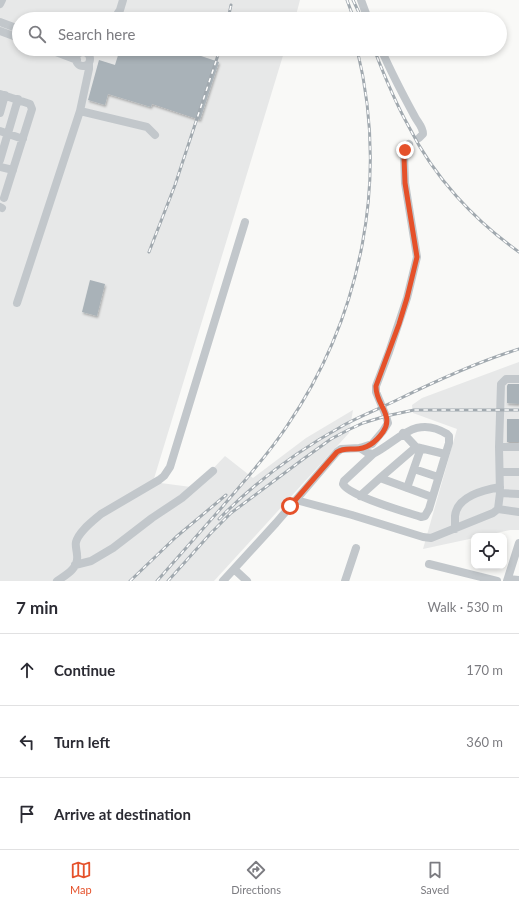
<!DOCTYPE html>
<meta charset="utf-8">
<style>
:root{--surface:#fff;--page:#f7f7f7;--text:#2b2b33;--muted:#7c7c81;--line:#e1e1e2;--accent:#e5512a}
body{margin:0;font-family:Lato,sans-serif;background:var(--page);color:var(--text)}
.controls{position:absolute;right:12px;bottom:12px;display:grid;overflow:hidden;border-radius:8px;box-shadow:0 2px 6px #0003}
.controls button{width:36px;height:36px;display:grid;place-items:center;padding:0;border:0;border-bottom:1px solid var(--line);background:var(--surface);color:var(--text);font:20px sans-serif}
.stop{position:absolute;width:12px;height:12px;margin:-9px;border:3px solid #e5512a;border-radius:50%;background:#fff}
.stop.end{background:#e5512a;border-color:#fff;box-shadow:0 1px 4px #0008}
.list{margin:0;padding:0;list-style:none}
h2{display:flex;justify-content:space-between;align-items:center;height:52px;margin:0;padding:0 16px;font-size:17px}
h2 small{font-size:13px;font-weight:400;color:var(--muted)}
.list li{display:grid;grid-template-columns:26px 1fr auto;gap:12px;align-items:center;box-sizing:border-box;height:72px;padding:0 16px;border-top:1px solid var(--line)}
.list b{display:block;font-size:15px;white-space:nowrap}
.list em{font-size:13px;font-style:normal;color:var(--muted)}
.icon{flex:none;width:22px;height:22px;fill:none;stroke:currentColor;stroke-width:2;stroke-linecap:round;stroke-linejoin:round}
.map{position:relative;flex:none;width:519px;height:581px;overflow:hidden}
.search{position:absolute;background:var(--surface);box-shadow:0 2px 6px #0003;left:12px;right:12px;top:12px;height:44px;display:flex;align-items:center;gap:10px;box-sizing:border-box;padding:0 14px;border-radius:22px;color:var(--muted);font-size:15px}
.sheet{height:268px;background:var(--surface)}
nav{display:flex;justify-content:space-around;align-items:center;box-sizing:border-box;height:56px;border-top:1px solid var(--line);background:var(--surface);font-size:11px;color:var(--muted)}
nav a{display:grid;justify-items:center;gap:2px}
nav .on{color:var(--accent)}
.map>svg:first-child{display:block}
.built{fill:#e7e8e8}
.building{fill:#a9b2b8;filter:url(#shadow)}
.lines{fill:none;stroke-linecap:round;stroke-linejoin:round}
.minor{stroke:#c2c7cb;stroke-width:8}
.rail-casing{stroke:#a1a9af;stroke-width:3}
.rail{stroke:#fff;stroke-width:1.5;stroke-dasharray:4.5;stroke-linecap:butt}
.route{stroke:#e5512a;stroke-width:5}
</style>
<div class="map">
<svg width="519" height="581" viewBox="0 0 519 581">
<defs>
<filter id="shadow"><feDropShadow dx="1" dy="2" stdDeviation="1" flood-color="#0004"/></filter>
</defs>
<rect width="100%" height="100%" fill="#f9f9f7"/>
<path class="built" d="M0 0H300L295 19H19V49H285L153 482 191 487 204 478 225 456 253 478 306 438 353 410 349 433 214 581H0Z
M519 362V530H510L483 536H474V538L423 549 457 429 413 413 412 405 422 398Z"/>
<path class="building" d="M120 49H180L219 62 200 120 152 104 151 107 108 94 105 105 88 100 99 60 115 65Z
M90 280 105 284 97 316 82 312Z
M508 384H519V404L507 403V386Z
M507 419H519V442H507Z"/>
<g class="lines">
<path class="minor" d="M361 0 368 19
M0 4 2 0
M114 19 120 10 123 0
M0 22 19 29
M0 31 19 38
M48 49 77 60
M381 49C391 72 403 95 415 117 418 123 423 127 423 134L419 138
M76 59a7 7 0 1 1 14 0a7 7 0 1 1-14 0Z
M0 94 30 104 32 109 4 198
M80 111 147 127 155 135
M0 113 5 95
M0 131 23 139
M0 160 18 99
M0 167 13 170
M0 207 2 208
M17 303 80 111 89 69V63
M403 433 416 447
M499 447H519
M360 448 368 453 373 454C399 441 415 414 447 434L449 436V443L429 509 425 516 421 517C406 512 349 496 343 484L344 481 373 454
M414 469 438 477
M500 472H519
M380 478 432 497
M407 488 421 448
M500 493 519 494
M360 496 380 478 416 447 445 454
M296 500 352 515 423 537 431 538 493 513 498 509 500 493 499 447 501 384 506 379H519
M498 509 519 512
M455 529C455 525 455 520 455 516 457 496 484 490 500 487
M429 564 497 581
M75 565 91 561 113 548 152 518 182 498 213 471
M234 569 247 581
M508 579 519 580
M57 581C66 575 79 568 77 555 77 551 75 546 76 542 79 531 93 521 101 514L159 480 164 476 170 467 245 222
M223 581 276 523 337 452 341 449 360 448 372 444 383 431 388 423 386 416 376 392V386L389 352 407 298 417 257 405 183 404 153 409 144
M345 581 356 548
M507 581 519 543"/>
<defs>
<path id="rail" d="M347 0 354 19
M353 0 362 19
M228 19 231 5
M374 49C384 75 395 102 409 127 434 177 474 220 519 252
M149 252 175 185 220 49
M219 519C255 482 299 450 344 425 362 415 381 408 399 399 438 380 477 362 519 349
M130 581 176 537 226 495
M157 581C179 556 201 531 223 506 245 480 268 455 287 426 362 316 389 179 357 49
M168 581 211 533 231 513 302 460 331 439 348 430 363 423 386 416 414 410H519"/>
</defs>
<use href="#rail" class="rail-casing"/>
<use href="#rail" class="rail"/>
</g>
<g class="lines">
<path class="route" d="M290 506 337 452C343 448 348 449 355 449 368 449 376 442 383 432 395 415 375 404 376 386L399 324 407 298 417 257 405 183 404 157 405 150"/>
</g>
</svg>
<div class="controls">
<button><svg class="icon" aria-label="locate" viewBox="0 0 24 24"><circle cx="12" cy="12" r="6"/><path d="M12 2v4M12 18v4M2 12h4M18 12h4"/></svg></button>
</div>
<div class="stop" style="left:290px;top:506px"></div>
<div class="stop end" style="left:405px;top:150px"></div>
<div class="search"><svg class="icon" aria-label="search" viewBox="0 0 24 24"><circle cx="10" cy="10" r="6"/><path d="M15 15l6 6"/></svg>Search here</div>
</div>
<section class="sheet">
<h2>7 min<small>Walk · 530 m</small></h2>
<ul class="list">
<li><svg class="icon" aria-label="ahead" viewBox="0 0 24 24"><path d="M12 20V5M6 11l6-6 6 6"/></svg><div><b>Continue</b></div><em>170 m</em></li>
<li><svg class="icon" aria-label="left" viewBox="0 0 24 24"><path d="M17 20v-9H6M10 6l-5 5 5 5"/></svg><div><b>Turn left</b></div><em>360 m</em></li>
<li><svg class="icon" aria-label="arrive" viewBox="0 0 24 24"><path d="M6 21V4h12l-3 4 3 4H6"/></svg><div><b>Arrive at destination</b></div></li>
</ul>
</section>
<nav>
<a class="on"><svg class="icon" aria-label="map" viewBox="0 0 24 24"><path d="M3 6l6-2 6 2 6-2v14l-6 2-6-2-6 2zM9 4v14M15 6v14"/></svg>Map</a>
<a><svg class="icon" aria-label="directions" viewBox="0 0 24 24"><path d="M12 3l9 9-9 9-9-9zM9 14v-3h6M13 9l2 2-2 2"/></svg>Directions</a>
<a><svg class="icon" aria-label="saved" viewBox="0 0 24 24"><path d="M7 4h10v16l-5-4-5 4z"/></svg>Saved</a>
</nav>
